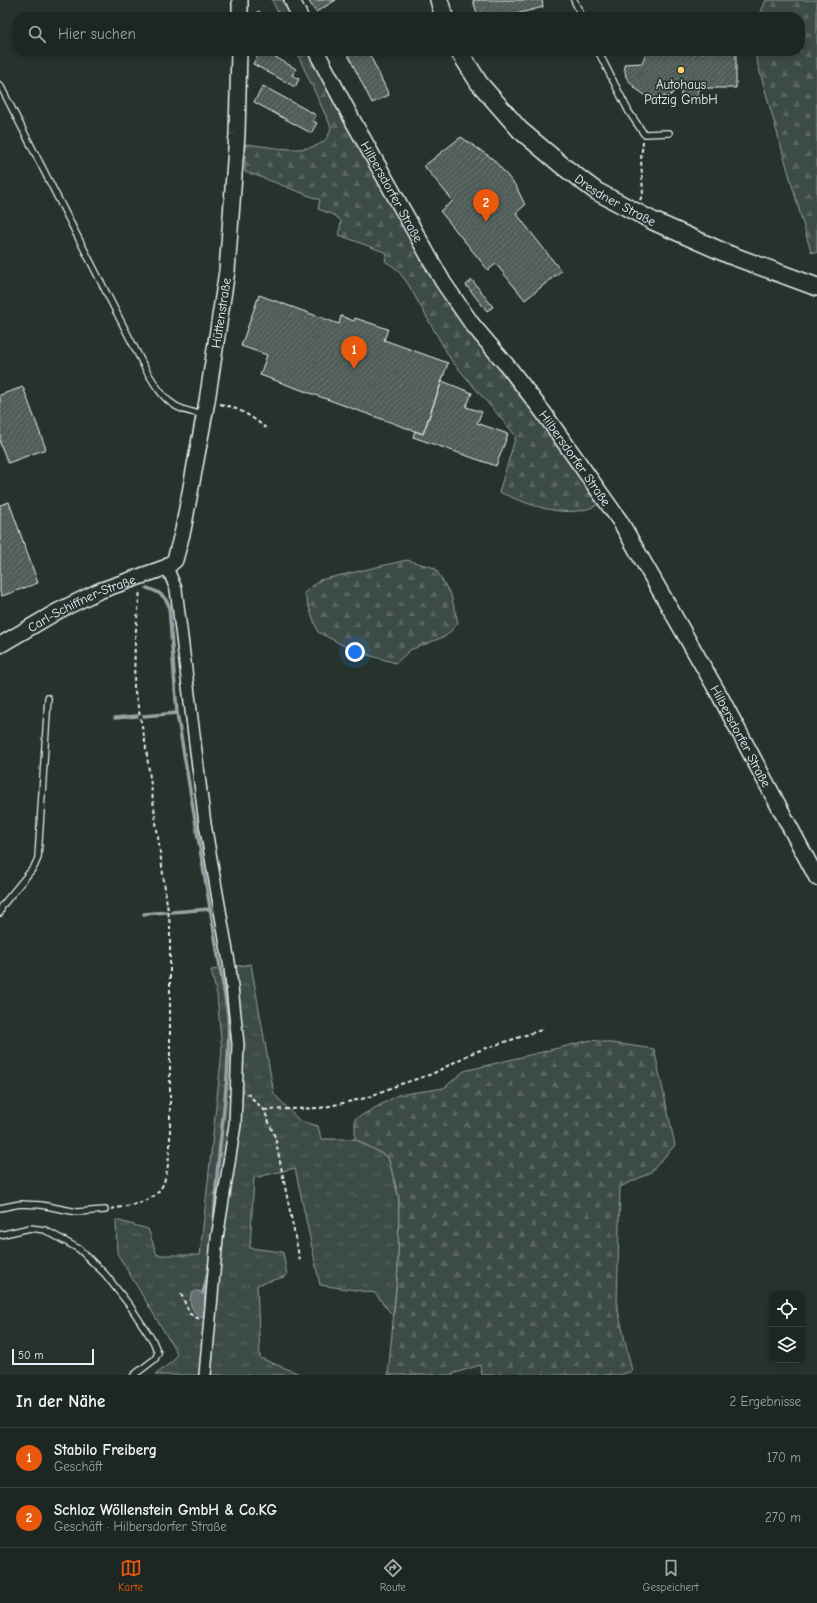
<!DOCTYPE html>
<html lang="de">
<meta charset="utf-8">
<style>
:root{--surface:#1c2622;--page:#29322f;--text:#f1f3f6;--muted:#a0a5a5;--line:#3a4340;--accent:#ea580c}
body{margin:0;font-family:"Comic Neue",sans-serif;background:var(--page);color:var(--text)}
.controls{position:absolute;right:12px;bottom:12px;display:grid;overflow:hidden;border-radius:8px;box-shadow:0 2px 6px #0003}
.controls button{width:36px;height:36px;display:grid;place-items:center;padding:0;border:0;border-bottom:1px solid var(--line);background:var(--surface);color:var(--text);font:20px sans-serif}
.scale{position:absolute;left:12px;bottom:10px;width:82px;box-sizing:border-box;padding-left:4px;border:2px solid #e8f1f8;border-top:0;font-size:11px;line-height:14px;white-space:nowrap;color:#e8f1f8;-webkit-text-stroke:3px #26332d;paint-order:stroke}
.you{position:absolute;left:355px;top:652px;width:14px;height:14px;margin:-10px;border:3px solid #fff;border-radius:50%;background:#1a73e8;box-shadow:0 0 0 6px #1a73e833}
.badge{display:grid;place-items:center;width:26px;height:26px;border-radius:50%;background:var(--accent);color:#fff;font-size:13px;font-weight:700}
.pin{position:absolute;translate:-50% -33px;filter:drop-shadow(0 1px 2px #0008)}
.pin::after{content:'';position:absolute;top:21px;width:14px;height:12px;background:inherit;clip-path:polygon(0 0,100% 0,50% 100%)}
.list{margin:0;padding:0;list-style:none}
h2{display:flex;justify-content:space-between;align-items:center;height:52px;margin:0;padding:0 16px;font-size:17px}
h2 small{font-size:13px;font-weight:400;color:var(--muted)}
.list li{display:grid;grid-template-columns:26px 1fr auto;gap:12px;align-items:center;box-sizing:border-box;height:60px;padding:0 16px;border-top:1px solid var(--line)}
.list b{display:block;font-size:15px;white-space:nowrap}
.list p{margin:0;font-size:13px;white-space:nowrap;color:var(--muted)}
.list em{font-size:13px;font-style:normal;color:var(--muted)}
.icon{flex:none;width:22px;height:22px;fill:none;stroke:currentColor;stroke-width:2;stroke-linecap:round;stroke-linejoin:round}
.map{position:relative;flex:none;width:817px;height:1375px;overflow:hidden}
.search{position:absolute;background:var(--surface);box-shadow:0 2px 6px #0003;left:12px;right:12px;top:12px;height:44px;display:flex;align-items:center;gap:10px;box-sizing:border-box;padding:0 14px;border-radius:16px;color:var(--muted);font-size:15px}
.sheet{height:172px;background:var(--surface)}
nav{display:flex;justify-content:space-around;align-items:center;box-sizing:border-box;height:56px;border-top:1px solid var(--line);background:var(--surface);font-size:11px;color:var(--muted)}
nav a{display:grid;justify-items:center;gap:2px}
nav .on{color:var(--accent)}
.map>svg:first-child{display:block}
.grass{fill:url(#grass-tufts);stroke:#939ea0}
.forest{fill:url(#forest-firs);stroke:#939ea0}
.water{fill:#636f6d;stroke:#98a3a5}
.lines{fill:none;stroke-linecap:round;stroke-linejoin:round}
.stream{stroke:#98a3a5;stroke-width:3.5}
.building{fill:url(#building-hatch);stroke:#e8f1f8}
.service-casing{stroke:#e8f1f8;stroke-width:8}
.minor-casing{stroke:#e8f1f8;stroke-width:14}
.secondary-casing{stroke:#e8f1f8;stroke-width:18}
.primary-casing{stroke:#e8f1f8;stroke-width:20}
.path{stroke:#e8f1f8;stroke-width:2;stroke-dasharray:4 3;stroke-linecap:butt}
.service{stroke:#26332d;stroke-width:5.5}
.minor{stroke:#26332d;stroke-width:11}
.secondary{stroke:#26332d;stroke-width:15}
.primary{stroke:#26332d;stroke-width:17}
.poi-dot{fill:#ffd166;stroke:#26332d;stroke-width:1.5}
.labels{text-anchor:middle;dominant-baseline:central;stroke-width:3.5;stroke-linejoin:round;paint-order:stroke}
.poi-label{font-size:13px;fill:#e8f1f8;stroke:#26332d}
.street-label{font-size:13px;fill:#e8f1f8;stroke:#26332d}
</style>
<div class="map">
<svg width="817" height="1375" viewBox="0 0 817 1375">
<defs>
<pattern id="grass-tufts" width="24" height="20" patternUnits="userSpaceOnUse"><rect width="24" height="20" fill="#3e4b47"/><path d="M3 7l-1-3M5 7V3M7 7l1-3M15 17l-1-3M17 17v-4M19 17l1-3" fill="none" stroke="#5a6562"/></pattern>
<pattern id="forest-firs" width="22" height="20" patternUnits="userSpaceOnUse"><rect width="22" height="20" fill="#3e4b47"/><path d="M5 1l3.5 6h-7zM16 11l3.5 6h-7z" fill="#5a6562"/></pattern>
<pattern id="building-hatch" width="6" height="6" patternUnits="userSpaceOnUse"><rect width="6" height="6" fill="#505c59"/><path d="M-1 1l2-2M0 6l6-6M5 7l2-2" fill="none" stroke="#697472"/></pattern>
</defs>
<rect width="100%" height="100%" fill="#26332d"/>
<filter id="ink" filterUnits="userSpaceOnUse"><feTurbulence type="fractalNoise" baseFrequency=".025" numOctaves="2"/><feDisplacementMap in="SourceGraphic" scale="8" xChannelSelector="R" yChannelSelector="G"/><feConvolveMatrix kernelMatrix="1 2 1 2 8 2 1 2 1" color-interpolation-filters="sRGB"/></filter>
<g filter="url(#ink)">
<path class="grass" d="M251 964 274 1094 300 1121 318 1126 321 1139H355L388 1157 399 1198 398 1269 393 1316 375 1293 320 1285 295 1168 254 1178 250 1248 283 1252 287 1276 257 1285 260 1358 302 1375H155L174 1360 177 1353 117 1253 116 1220 148 1229 157 1255H200L222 1051 217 995 211 970Z"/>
<path class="forest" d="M272 0H284L292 17H280Z
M766 0H817V253L811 252 754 51H800V17H759Z
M296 51H309L336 106 435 281 533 409 601 503C569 522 530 505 499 492L516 436 451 360 408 284 397 269 385 261 387 253 339 235 341 221 334 215 318 209 320 200 258 176 245 172V144C269 146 327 161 331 127Z
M407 560 435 568 451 595 458 623 446 636 410 650 396 663 354 651 318 632 304 593 320 580Z
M591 1040 654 1049 675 1145 650 1173 620 1187 617 1306 632 1371 620 1375H482L480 1365 452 1374V1375H388L398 1269 399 1198 388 1157 355 1139V1119L398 1095 444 1088 464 1071Z"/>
<path class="water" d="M196 1291 202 1292 205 1295 203 1316 201 1318C193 1312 188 1304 191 1294Z"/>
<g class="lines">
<path class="stream" d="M147 588C158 592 164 594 169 606L177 713 228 1014C231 1068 222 1121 217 1175 214 1214 214 1256 203 1293
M144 716 177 713
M115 718 137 716
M172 912 210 909
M144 914 166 912"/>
</g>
<path class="building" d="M308 0H336L316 12Z
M473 0H542L543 7 505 17H478Z
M258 11 268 17H255Z
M260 51H265L296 69 292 75 299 79 295 87 253 64Z
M346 51H368L389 95 372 103Z
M650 51H664L669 53 736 51V88H698V97L681 96V90L674 91 671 95 659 98 646 96 635 88 626 77 624 64 642 63 646 53Z
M263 86 316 115 313 121 317 123 311 133 254 102Z
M461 137 493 159 516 186 525 205 516 213 561 271 525 300 496 264 488 270 440 211 453 201 424 166Z
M472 280 493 307 487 311 466 285Z
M259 295 339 324 341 316 354 321 355 318 388 329 384 340 448 363 423 434 260 375 267 355 241 346Z
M442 381 472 393 466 407 482 412 477 423 508 434 496 466 413 437 415 431 423 434Z
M23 387 46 449 8 463 0 443V395Z
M9 502 38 583 2 596 0 592V505Z"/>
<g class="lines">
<defs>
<path id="service" d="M574 0 582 17
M598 51 629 112 644 134 669 133
M0 85 146 370C162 396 170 411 204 414
M0 913 2 906 34 867 38 858 48 698
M0 1208 20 1204 41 1205 77 1212 105 1210
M0 1235 30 1228 45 1230 79 1249 105 1274 130 1306 153 1341 158 1353 155 1359 134 1375"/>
<path id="minor" d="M167 567 176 589 205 824 230 968 238 1044 235 1125 217 1238 205 1375"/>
<g id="secondary">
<path d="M292 0 300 17"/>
<path d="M240 17V0"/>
<path id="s1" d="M316 51 353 121 443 282 472 324 510 369 543 412 620 521 720 696 817 878"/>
<path id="s2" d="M0 645 58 611 99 591 167 567 175 560 183 530 207 401 227 271 237 134 239 51"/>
</g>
<g id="primary">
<path d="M439 0 444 17"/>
<path id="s3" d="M459 51 479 83 520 130 564 167 596 191 653 221 730 255 817 287"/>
</g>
</defs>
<use href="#service" class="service-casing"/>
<use href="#minor" class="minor-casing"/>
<use href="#secondary" class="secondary-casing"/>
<use href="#primary" class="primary-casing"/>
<path class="path" d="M640 200 643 194 641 159 643 141
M220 404C239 408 251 416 266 428
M247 1093 264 1110 275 1137 300 1261
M264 1110 320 1108 366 1098 398 1085 432 1074 472 1053 544 1029
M111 1209C161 1200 166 1195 170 1145V926L145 741 134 687 135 639 140 590
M181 1294 190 1314 199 1319"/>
<use href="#service" class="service"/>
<use href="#minor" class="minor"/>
<use href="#secondary" class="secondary"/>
<use href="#primary" class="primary"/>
</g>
</g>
<circle class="poi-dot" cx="681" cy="70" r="4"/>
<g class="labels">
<g class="poi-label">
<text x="681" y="84">Autohaus<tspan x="681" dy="15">Patzig GmbH</tspan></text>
</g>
<g class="street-label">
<text stroke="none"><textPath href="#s1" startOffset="160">Hilbersdorfer Straße</textPath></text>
<text stroke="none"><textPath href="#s3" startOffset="219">Dresdner Straße</textPath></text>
<text stroke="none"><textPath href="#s2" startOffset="447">Hüttenstraße</textPath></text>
<text stroke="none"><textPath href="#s1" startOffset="484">Hilbersdorfer Straße</textPath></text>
<text stroke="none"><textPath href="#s2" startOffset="92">Carl-Schiffner-Straße</textPath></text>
<text stroke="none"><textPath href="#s1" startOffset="808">Hilbersdorfer Straße</textPath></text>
</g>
</g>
</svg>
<div class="controls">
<button><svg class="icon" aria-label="locate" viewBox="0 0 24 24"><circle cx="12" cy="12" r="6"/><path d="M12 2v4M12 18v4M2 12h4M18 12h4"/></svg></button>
<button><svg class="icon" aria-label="layers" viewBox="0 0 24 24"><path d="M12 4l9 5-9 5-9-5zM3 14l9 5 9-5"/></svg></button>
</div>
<div class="scale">50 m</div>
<div class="you"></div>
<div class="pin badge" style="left:354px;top:369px">1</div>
<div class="pin badge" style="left:486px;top:222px">2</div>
<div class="search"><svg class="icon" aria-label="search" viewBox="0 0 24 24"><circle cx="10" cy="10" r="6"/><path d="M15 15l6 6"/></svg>Hier suchen</div>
</div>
<section class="sheet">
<h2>In der Nähe<small>2 Ergebnisse</small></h2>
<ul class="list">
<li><span class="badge">1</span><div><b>Stabilo Freiberg</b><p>Geschäft</p></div><em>170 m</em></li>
<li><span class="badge">2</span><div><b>Schloz Wöllenstein GmbH &amp; Co.KG</b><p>Geschäft · Hilbersdorfer Straße</p></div><em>270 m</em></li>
</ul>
</section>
<nav>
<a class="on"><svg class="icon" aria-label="map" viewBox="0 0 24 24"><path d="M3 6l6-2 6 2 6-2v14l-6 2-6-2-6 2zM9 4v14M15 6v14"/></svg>Karte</a>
<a><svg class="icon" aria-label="directions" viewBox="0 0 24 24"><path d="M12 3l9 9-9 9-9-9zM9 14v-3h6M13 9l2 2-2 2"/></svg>Route</a>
<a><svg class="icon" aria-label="saved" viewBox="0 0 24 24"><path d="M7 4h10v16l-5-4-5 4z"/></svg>Gespeichert</a>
</nav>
